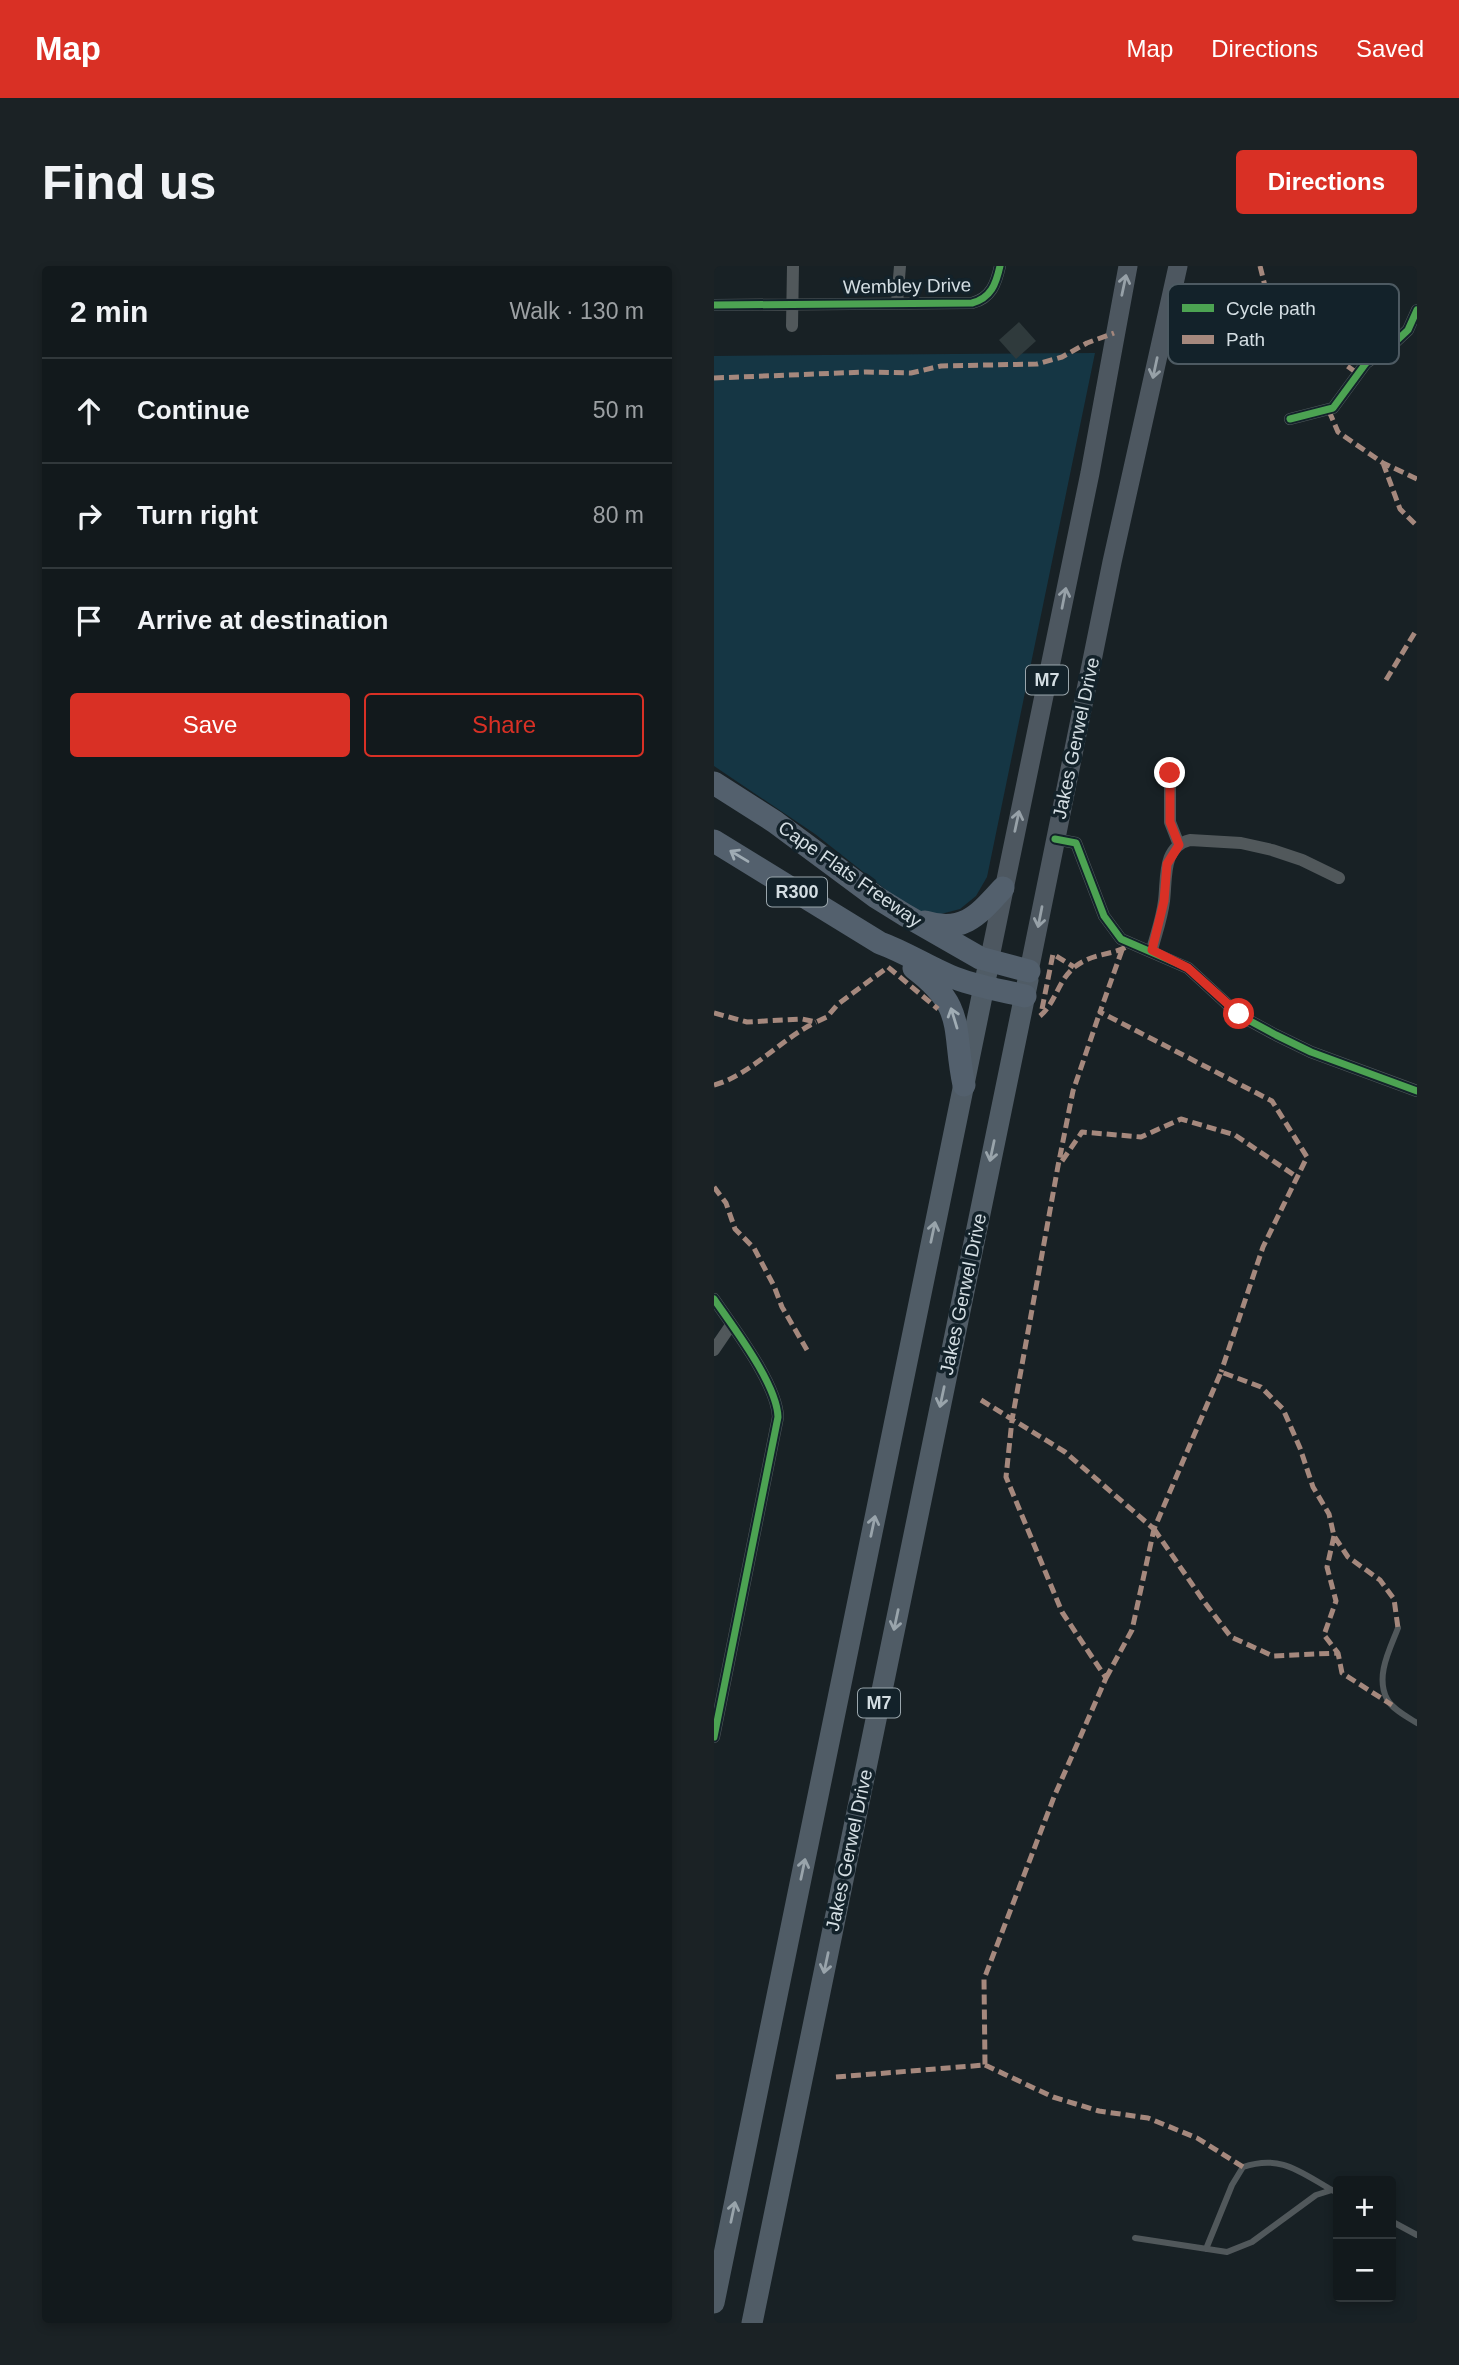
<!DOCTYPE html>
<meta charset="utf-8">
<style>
:root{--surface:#12191c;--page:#1b2225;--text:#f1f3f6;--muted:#9ca0a3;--line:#31383b;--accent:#d93025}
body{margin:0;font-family:Helvetica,sans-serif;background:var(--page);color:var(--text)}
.controls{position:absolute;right:21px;bottom:21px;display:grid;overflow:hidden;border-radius:7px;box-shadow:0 4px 10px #0003}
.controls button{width:63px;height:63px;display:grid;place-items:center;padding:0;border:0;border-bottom:2px solid var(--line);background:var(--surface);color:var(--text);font:35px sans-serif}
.stop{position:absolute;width:21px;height:21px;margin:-16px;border:5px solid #d93025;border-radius:50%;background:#fff}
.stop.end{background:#d93025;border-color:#fff;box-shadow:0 2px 7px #0008}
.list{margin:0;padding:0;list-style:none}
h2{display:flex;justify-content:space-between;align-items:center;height:91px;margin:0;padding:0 28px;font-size:30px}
h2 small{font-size:23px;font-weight:400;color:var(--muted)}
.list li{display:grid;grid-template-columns:46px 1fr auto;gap:21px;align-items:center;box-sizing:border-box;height:105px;padding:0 28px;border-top:2px solid var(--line)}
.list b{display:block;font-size:26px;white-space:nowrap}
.list em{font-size:23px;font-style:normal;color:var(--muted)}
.actions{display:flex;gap:14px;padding:21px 28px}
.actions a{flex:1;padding:16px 0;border:2px solid var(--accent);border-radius:7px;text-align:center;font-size:24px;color:var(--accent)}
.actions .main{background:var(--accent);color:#fff}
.icon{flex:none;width:38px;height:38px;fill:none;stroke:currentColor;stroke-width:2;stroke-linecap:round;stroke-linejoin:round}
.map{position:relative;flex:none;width:703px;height:2057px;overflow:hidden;border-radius:7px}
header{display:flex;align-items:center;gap:42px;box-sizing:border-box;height:98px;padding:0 35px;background:var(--accent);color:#fff}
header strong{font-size:33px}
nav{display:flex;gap:38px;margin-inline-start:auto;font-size:24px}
.intro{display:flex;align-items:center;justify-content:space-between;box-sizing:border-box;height:168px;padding:0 42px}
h1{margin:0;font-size:49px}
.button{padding:18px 32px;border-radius:7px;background:var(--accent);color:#fff;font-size:24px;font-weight:700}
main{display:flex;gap:42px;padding:0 42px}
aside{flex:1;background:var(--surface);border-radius:7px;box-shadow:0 4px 10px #0003}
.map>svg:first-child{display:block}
.green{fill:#153644}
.building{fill:#2f3a3c}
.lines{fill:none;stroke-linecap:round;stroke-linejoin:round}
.service{stroke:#51585b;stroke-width:6}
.minor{stroke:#51585b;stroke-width:12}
.primary{stroke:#4d5760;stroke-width:19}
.trunk{stroke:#505c66;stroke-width:21}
.motorway{stroke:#53606d;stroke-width:23}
.quiet{stroke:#a5887d;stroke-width:5;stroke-dasharray:10 5;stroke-linecap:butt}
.cycleway-casing{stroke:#13222a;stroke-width:11}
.cycleway{stroke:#4ca352;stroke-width:7}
.oneway{stroke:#97a1a8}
.oneway2{stroke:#a0acb4}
.oneway3{stroke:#99a4ab}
.route{stroke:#d93025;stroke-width:9}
.labels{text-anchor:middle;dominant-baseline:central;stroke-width:7;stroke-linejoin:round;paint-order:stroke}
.shield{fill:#13222a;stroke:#9aa6ac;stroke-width:2}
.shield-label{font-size:18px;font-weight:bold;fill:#d4dee3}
.street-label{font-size:19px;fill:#d4dee3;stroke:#13222a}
.key{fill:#13222a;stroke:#4d5a62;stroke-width:2}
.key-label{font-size:19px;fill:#d4dee3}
</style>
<header>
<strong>Map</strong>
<nav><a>Map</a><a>Directions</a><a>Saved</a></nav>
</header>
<div class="intro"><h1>Find us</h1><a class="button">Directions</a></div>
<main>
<aside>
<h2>2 min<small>Walk · 130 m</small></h2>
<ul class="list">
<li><svg class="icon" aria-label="ahead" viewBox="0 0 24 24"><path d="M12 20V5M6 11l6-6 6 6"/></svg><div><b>Continue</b></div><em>50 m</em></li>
<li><svg class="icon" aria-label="right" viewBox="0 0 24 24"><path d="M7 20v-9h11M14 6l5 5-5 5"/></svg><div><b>Turn right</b></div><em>80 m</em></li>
<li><svg class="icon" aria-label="arrive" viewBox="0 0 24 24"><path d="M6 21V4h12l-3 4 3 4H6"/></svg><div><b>Arrive at destination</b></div></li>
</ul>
<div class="actions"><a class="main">Save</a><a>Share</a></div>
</aside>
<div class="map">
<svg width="703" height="2057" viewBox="0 0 703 2057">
<rect width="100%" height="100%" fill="#182125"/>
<path class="green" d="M381 87 273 611 262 630 246 643 227 648 208 647 190 638 101 568 0 500V90Z"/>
<path class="building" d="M305 56 322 75 302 93 285 74Z"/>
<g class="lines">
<path class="service" d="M684 1362C676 1383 661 1410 673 1433 678 1443 693 1451 703 1457
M677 1955 703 1969
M421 1972 513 1986 538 1976 602 1929 618 1924 624 1927
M492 1983 518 1919 529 1901C567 1888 586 1906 618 1924"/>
<path class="minor" d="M183 37 186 0
M0 39 258 37C277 32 282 18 286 0
M78 60 79 0
M576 153 619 142 652 97 678 79 694 64 703 44
M456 507V556L465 579
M341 573 362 577 390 650 407 673 474 702 525 749 562 769 597 786 703 825
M438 684C442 668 448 652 450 635 453 612 448 581 476 574L527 577 558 584 588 594 625 612
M0 1033C19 1061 63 1118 64 1151L0 1471
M0 1084 17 1059"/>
<path class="primary" d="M275 696 376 207 414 0
M315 705 398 296 464 0"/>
<path class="trunk" d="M0 2037 275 696
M38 2057 314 714"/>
<path class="motorway" d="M0 517 61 556 162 631 191 649 266 692 315 705
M0 575 166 677C191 686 212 700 236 710 259 720 286 724 311 730
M211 656C250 668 265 648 289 622
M200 702C253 742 238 762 250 819"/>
<path class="quiet" d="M546 0 551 20 568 25 562 46 575 52 577 48 585 52 584 66 590 77 604 79 643 107
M0 112 152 106 197 107 227 100 323 98 348 91 373 77 400 67
M615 145 624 166 669 197 703 213
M669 197 686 243 703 260
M672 414 703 363
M408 684 386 746 558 835 593 891 549 981 507 1106
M328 743 339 688 360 701
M0 747 33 756 88 753 102 756 113 751 124 738 174 701 224 743
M326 750C342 737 344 713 362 700 379 687 400 689 414 680
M0 819C35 810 67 773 102 756
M348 895 368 866 427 871 467 853 521 869 583 911
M0 921 12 937 21 963 40 982 60 1020 68 1041 93 1084
M267 1134 351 1186 440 1263 507 1106 547 1121 569 1143 586 1182 599 1221 615 1248 620 1270 634 1291 666 1314 680 1333 684 1362
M440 1263 491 1337 517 1371 559 1390 624 1387 628 1407 678 1439
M620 1270 613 1301 622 1335 610 1369 624 1387
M392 1412 418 1364 440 1263
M271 1799 339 1831 385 1845 434 1852 483 1872 529 1901
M122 1811 271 1799 270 1713 340 1531 392 1412 348 1346 292 1211 298 1154 344 900 359 825 386 746"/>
<defs>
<path id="cycleway" d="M0 39 258 37C277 32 282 18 286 0
M576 153 619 142 652 97 678 79 694 64 703 44
M341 573 362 577 390 650 407 673 474 702 525 749 562 769 597 786 703 825
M0 1033C19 1061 63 1118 64 1151L0 1471"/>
</defs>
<use href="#cycleway" class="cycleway-casing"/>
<use href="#cycleway" class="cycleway"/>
</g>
<defs><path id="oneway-shaft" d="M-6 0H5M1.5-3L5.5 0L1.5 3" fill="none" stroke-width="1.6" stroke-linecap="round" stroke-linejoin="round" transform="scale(1.75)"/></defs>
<g class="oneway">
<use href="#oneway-shaft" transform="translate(410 19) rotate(-78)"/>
<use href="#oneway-shaft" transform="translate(441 102) rotate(102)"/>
<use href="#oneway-shaft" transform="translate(350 332) rotate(-79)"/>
<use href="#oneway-shaft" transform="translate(303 555) rotate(-78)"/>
<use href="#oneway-shaft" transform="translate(326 651) rotate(101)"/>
</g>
<g class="oneway2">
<use href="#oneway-shaft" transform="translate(25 590) rotate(-149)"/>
<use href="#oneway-shaft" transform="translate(240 752) rotate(-107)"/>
</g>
<g class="oneway3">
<use href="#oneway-shaft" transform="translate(278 885) rotate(102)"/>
<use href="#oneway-shaft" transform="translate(219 966) rotate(-78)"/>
<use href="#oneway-shaft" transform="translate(228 1131) rotate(102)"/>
<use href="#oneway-shaft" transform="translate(159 1260) rotate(-78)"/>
<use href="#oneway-shaft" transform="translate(182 1354) rotate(102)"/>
<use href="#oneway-shaft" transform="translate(89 1603) rotate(-78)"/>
<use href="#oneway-shaft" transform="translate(112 1697) rotate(102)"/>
<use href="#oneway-shaft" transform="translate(19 1946) rotate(-78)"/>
</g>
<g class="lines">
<path class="route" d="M456 507V556L465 579 453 598 450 635 438 684 474 702 525 748"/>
</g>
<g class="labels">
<g class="shield">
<rect x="312" y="399.5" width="42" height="29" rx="5"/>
<rect x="53" y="611.5" width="60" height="29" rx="5"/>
<rect x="144" y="1422.5" width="42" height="29" rx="5"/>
</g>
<g class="shield-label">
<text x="333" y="414">M7</text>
<text x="83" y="626">R300</text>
<text x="165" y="1437">M7</text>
</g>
<g class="street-label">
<text transform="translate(193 20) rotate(-1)">Wembley Drive</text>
<text transform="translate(362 472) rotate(-78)">Jakes Gerwel Drive</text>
<text transform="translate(136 608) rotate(35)">Cape Flats Freeway</text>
<text transform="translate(249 1028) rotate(-78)">Jakes Gerwel Drive</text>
<text transform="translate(135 1584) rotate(-78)">Jakes Gerwel Drive</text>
</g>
</g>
<rect x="454" y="18" width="231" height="80" rx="10" class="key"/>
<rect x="468" y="38" width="32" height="8" fill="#4ca352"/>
<rect x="468" y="69" width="32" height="9" fill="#a5887d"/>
<g class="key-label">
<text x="512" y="49">Cycle path</text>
<text x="512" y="80">Path</text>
</g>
</svg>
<div class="controls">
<button>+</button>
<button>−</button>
</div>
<div class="stop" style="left:525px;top:748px"></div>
<div class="stop end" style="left:456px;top:507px"></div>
</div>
</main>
